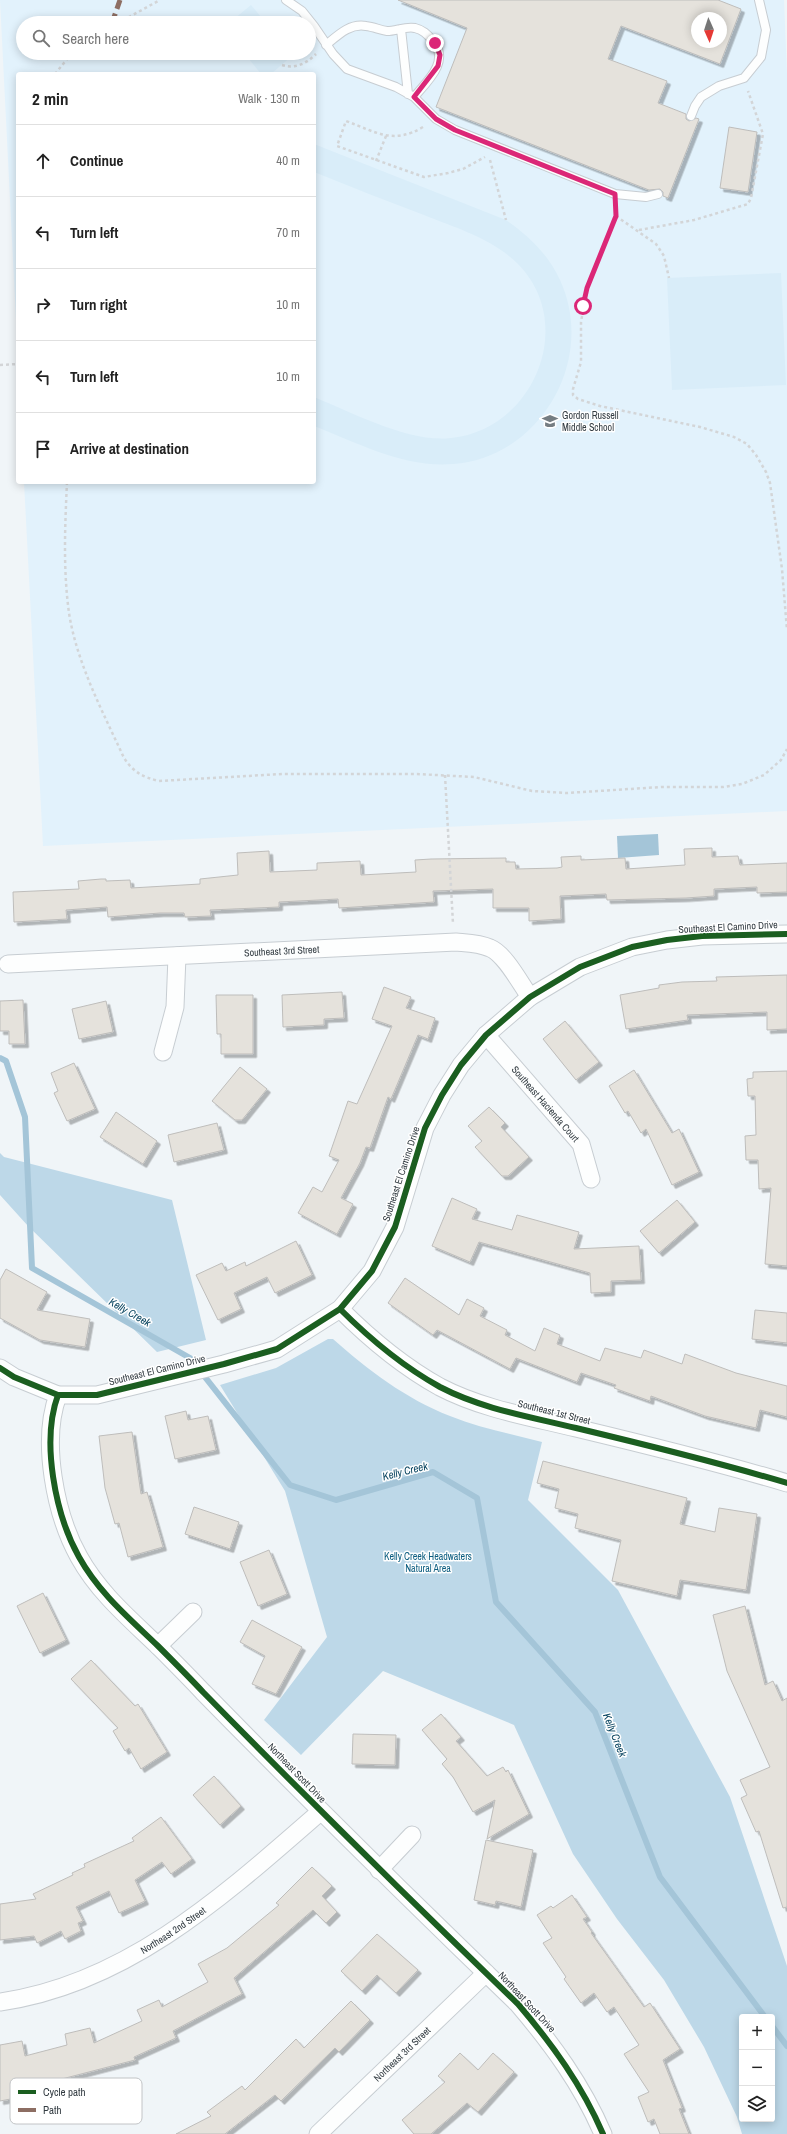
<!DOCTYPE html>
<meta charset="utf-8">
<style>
:root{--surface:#fff;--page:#f2f2f2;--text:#222;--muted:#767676;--line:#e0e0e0}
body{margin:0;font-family:"Archivo Narrow",sans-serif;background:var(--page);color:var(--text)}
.controls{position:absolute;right:12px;bottom:12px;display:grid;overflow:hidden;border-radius:4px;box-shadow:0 2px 10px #0003}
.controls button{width:36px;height:36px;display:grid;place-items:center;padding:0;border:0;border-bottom:1px solid var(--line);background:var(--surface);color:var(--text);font:20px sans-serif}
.compass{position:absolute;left:691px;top:12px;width:36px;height:36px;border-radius:50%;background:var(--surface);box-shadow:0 2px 10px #0003;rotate:177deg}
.stop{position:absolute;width:12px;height:12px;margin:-9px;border:3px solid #db2777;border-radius:50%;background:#fff}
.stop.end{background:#db2777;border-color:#fff;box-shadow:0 1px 4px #0008}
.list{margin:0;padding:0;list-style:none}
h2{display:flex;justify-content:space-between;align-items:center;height:52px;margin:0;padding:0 16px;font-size:17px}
h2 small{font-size:13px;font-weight:400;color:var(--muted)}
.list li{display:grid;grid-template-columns:26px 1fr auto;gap:12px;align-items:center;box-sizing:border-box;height:72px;padding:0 16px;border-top:1px solid var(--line)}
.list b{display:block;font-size:15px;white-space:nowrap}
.list em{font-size:13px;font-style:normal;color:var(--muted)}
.icon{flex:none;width:22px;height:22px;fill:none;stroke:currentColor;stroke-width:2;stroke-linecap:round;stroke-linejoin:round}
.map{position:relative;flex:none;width:787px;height:2134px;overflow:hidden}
.search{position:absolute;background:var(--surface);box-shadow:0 2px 10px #0003;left:16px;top:16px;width:300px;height:44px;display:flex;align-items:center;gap:10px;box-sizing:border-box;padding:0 14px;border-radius:22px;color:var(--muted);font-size:15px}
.panel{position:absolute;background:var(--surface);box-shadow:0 2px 10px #0003;left:16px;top:72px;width:300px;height:412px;border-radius:4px}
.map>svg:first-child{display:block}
.built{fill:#e2f2fc;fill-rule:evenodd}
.green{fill:#d9edf9}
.forest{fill:#bdd8e8;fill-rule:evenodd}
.water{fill:#a4c5d8}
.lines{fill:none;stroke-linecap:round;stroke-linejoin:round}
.stream{stroke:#a4c5d8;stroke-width:6}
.building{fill:#e5e2dc;stroke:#bebdbb;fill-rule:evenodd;filter:url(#shadow)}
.service-casing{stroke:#c7cdd2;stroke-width:10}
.minor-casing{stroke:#c7cdd2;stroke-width:19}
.path{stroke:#d3d5d7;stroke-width:2.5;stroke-dasharray:3 3;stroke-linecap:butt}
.service{stroke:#fdfefe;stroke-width:8}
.minor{stroke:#fdfefe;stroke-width:17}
.quiet{stroke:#8d6e63;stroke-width:5;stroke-dasharray:10 5;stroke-linecap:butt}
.cycleway-casing{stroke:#fff;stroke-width:8}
.cycleway{stroke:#1b5e20;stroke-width:6}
.route{stroke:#db2777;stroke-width:5}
.labels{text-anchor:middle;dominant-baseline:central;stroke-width:3;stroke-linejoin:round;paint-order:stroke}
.poi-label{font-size:10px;fill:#333c42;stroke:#fff;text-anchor:start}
.street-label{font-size:10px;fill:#333c42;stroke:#fff}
.park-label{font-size:10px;fill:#0a5c7f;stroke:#fff}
.water-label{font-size:11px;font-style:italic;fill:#0b4661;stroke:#fff}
.key{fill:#fff;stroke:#c2c4c6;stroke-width:1}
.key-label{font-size:11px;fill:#333c42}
</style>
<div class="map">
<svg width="787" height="2134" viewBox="0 0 787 2134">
<defs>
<filter id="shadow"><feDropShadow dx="3.5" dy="3.5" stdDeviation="0" flood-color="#0004"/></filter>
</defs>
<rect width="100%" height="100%" fill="#f0f5f8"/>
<path class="built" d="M0 0H784L787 74V811L43 846 24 482H314V74H18V360ZM697 18H721V42H697ZM23 23H309V53H23Z"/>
<path class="green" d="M251 5 266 23H229Z
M244 53H291L293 55 271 74H261Z
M314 144 506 220C529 236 548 254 560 280 597 360 540 458 453 464 404 468 358 443 314 426V397C353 413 410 443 451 438 534 430 578 323 517 263 491 238 456 228 424 215 387 201 351 187 314 172Z
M781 273 786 385 672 390 667 278Z"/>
<path class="forest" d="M0 1153 4 1157 172 1200 206 1340 157 1352 28 1226 0 1195Z
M328 1339H333C368 1370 406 1399 450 1416 480 1428 511 1434 542 1442L528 1500 618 1590 730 1797 787 1966V2134H742L737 2117 704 2047 664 1980 617 1919 573 1854 514 1725 383 1671 301 1755 264 1720 327 1637 285 1491 220 1385 276 1368ZM742 2017H772V2119H742Z"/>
<path class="water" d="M658 834 659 855 618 858 617 836Z"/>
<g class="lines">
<path class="stream" d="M0 1058 6 1061 25 1117 32 1268 190 1358 290 1485 336 1500 433 1472 477 1498 496 1602 595 1712 660 1877 765 2017
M772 2026 787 2046"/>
</g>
<path class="building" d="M398 0H718L741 9 720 64 621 26 608 59 667 81 658 103 686 114V119L689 121 696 118 699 119 668 198 663 196V192L660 189 649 190 436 107 467 28ZM697 18H721V42H697Z
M729 127 757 132 748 192 720 188Z
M712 848V857L738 856 740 865 787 863V892L757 893V887L714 889V896L686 898 607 900 606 894 560 896 561 919 529 921V908H493V889L433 891 434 902 339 908 338 899 279 902V907L210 910 211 916 185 917 184 913H160L108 917 107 907 66 910 67 919 14 922 13 892 79 889 78 881 101 879H106V881L130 880 131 888 200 884V879L238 875 237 853 269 851 270 872 317 870V863L360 861 361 875 416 872 415 860 431 859 506 858V862H515L516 869 557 868 562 867 561 857 581 856V860L625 858 626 869 685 865 684 849Z
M787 975V1029L767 1030V1012L687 1015 688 1020 626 1029 620 995 659 988V985L682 982 717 981 716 977Z
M384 987 411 997 406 1008 435 1018 428 1039 418 1035 391 1099 388 1097 370 1148 366 1147 360 1163 341 1198 353 1204 337 1234 298 1213 313 1187 322 1192 339 1160 329 1156 348 1101 357 1104 392 1026 372 1019Z
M342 992 344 1018 324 1019V1025L283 1027 282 995Z
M216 995H253V1054H221V1034H217Z
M23 1000 25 1044H9V1031H0V1001Z
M106 1001 113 1032 79 1039 72 1009Z
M565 1021 599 1062 576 1080 543 1039Z
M74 1063 95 1109 67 1121 54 1093 58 1091 51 1073Z
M240 1067 267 1089 242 1120H235L212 1101Z
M634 1070 672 1133 679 1129 699 1172 672 1185 646 1129 641 1133 628 1111 625 1113 609 1086Z
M787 1071V1266L765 1264 771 1188 759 1189 758 1160H746L745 1136 756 1135 755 1096H748L747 1079 753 1078V1072Z
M489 1107 505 1123 501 1127 529 1157 508 1176H502L475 1147 482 1141 468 1126Z
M116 1112 157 1141 143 1164 100 1137Z
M217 1123 224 1150 174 1162 168 1135Z
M452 1198 477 1209 472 1219 512 1230 517 1215 579 1232 574 1249 639 1246 641 1280 611 1281V1292L591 1293 590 1273 479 1242 470 1262 432 1246Z
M677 1200 695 1222 659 1253 640 1231Z
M296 1241 312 1275 275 1293 267 1277 234 1293 241 1309 218 1320 196 1275 222 1263 226 1271 245 1262 246 1266Z
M6 1269 47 1292 37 1310 90 1319 85 1347 40 1340 0 1318V1280Z
M405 1278 459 1315 467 1299 484 1308 480 1316 507 1330 505 1335 535 1351 544 1328 560 1335 557 1344 600 1361 605 1348 641 1358 644 1350 682 1364 685 1354 736 1373 787 1386V1417L760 1410 756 1428 705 1416 651 1396 650 1401 614 1388 616 1385 581 1373 577 1382 516 1358 510 1369 437 1330 433 1335 388 1303Z
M755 1310 787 1313V1343L752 1339Z
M186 1411 188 1420 208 1416 216 1450 175 1459 165 1416Z
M132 1432 141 1494 147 1492 163 1547 128 1557 119 1523 115 1524 105 1488 99 1436Z
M543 1461 687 1498 680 1524 715 1532 719 1508 757 1514 746 1590 680 1580 677 1596 612 1581 621 1540 575 1528 578 1514 555 1508 559 1489 537 1483Z
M194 1507 239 1522 230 1549 185 1534Z
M269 1550 287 1594 258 1606 240 1562Z
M43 1593 66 1640 40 1653 17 1606Z
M745 1606 765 1685 773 1681 782 1701 787 1698V1907L783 1908 759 1831 756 1832 741 1798 747 1795 740 1780 770 1767 727 1671 713 1615Z
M252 1620 302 1647 276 1694 252 1684 265 1656 240 1642Z
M91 1660 135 1706 138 1704 167 1752 141 1769 129 1748 125 1751 113 1731 118 1728 71 1679Z
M441 1714 461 1737 456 1741 487 1776 503 1767 506 1772 508 1770 529 1814 487 1839 495 1800 473 1812 453 1777 442 1764 447 1759 422 1730Z
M353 1734 396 1735 395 1765 352 1764Z
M214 1776 241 1806 220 1825 193 1795Z
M161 1817 192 1859 171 1874 162 1862 135 1880 145 1901 119 1913 109 1891 76 1907 83 1921 78 1923 81 1931 65 1939 61 1931 37 1943 34 1936 0 1940V1904L36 1899 33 1894 73 1875 72 1873 85 1867 84 1864 134 1841 132 1838Z
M486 1840 533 1850 521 1907 496 1901 495 1905 474 1900Z
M312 1867 332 1886 322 1896 337 1912 326 1923 313 1910 234 1978 242 1994 173 2031 176 2038 134 2057 135 2060 31 2087 32 2095 0 2101V2045L22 2041 25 2056 67 2045 65 2034 90 2028 94 2043 142 2021 137 2010 159 2000 162 2007 208 1982 198 1964 227 1948 279 1905 276 1903Z
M572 1895 587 1917 583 1919 592 1932 591 1933 644 2007 650 2003 680 2049 663 2060 682 2108 679 2109 689 2134H660L654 2119 648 2122 638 2097 649 2092 624 2054 639 2045 614 2007 607 2012 594 1993 581 2003 564 1979 566 1977 543 1943 552 1938 537 1915 551 1906 553 1908Z
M377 1934 418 1970 396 1993 377 1975 362 1991 341 1971Z
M351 2001 370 2020 339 2052 335 2048 281 2101 275 2095 225 2134H176L211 2116 207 2112 242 2086 245 2090 296 2039 304 2048Z
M460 2053 478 2070 493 2053 514 2072 478 2112 467 2103 431 2134H414L402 2120 445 2082 438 2076Z"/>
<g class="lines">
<defs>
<path id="service" d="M286 0 302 11 314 26 333 54 347 69 396 87 414 97 436 119 455 130 615 194 646 197 658 194
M401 29 408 94
M326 45C338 35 350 23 366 26 374 27 380 30 387 31 396 31 406 26 415 28 423 30 427 34 432 40 451 60 428 81 414 97
M691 116 695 106 701 97 719 86 744 78 761 57 766 30 759 0"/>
<g id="minor">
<path id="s1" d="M8 964 456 942C467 943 479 943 490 948 505 954 520 983 530 997"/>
<path id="s2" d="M486 1035 581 1144 591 1179"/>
<path d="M163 1052 175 1007 177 956"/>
<path d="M340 1309C371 1340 402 1366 440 1387 482 1409 531 1417 576 1428 647 1445 717 1462 787 1483"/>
<path d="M0 1368 14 1377 58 1395H97L224 1364 277 1349 340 1309 372 1271 395 1227 425 1128 442 1095 461 1065 486 1035 530 997 580 967 632 947 667 940 702 936 787 934"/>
<path d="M58 1395C41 1441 55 1514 79 1557 99 1593 129 1618 158 1646 173 1661 188 1676 203 1692 306 1797 411 1901 518 2004 552 2044 582 2085 603 2134"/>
<path d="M158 1646 193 1612"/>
<path d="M379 1870 412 1835"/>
<path id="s3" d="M0 2002C128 1984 227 1893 320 1812"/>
<path id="s4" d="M318 2134 486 1973"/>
</g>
</defs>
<use href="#service" class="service-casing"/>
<use href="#minor" class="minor-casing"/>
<path class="path" d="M118 23 160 0
M282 65C295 69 306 64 316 54
M55 74 72 53
M423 127C393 145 376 132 346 121L337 146 424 177 448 173 463 169 485 157
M490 160 506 220
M376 161 386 136
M616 208V216L587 288 581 322V362L573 389V395L578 399 600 406 700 427 734 437 747 444 756 455 766 472 770 483 782 569 787 630
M616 216 656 244 664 256 669 278
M639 230 694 220 748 204 751 198 763 134 748 91
M0 365 18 364
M67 482C65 526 63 569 69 613 77 664 103 712 124 758 134 773 143 777 159 781L282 774H417L474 777 532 791 567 793 661 787H723L742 784 764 775 781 760 787 749
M445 775 453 924"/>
<use href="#service" class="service"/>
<use href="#minor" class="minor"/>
<path class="quiet" d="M112 23 120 0"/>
<defs>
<path id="cycleway" d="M340 1309C371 1340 402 1366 440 1387 482 1409 531 1417 576 1428 647 1445 717 1462 787 1483
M0 1368 14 1377 58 1395H97L224 1364 277 1349 340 1309 372 1271 395 1227 425 1128 442 1095 461 1065 486 1035 530 997 580 967 632 947 667 940 702 936 787 934
M58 1395C41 1441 55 1514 79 1557 99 1593 129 1618 158 1646 173 1661 188 1676 203 1692 306 1797 411 1901 518 2004 552 2044 582 2085 603 2134"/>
</defs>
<use href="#cycleway" class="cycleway-casing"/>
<use href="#cycleway" class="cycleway"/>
</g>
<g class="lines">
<path class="route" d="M435 43 440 55 438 66 414 97 436 119 455 130 615 194 616 216 587 288 583 306"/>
</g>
<defs>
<symbol id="school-bare" viewBox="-9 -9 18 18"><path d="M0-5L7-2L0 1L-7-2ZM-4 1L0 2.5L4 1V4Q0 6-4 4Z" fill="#757d82" stroke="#fff" stroke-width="2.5" paint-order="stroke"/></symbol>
</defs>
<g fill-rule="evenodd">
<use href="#school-bare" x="539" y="410" width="22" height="22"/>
</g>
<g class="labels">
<g class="poi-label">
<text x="562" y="415">Gordon Russell<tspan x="562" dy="12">Middle School</tspan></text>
</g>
<g class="street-label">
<text transform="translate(728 927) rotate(-3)">Southeast El Camino Drive</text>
<text stroke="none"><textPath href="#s1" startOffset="274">Southeast 3rd Street</textPath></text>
<text stroke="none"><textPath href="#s2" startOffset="91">Southeast Hacienda Court</textPath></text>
<text transform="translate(401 1174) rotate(-72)">Southeast El Camino Drive</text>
<text transform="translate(157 1370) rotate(-14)">Southeast El Camino Drive</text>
<text transform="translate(554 1412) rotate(14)">Southeast 1st Street</text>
<text transform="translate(297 1773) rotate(46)">Northeast Scott Drive</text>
<text stroke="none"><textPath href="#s3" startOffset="189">Northeast 2nd Street</textPath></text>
<text transform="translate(527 2002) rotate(47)">Northeast Scott Drive</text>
<text stroke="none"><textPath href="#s4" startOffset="116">Northeast 3rd Street</textPath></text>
</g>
<g class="park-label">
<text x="428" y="1556">Kelly Creek Headwaters<tspan x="428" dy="12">Natural Area</tspan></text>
</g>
<g class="water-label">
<text transform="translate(130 1312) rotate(30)">Kelly Creek</text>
<text transform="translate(405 1471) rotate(-14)">Kelly Creek</text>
<text transform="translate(615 1735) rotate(68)">Kelly Creek</text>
</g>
</g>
<rect x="10" y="2078" width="132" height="46" rx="6" class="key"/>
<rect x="18" y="2090" width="18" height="4" fill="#1b5e20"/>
<rect x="18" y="2108" width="18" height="4" fill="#8d6e63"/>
<g class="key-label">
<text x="43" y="2096">Cycle path</text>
<text x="43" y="2114">Path</text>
</g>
</svg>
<div class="controls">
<button>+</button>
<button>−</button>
<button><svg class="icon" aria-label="layers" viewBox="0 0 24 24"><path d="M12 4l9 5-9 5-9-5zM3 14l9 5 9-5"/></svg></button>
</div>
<svg class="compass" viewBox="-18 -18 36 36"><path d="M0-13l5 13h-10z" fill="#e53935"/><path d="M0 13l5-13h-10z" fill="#767676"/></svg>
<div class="stop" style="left:583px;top:306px"></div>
<div class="stop end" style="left:435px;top:43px"></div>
<div class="search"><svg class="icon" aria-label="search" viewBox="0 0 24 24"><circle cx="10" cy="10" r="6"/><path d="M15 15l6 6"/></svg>Search here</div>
<section class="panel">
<h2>2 min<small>Walk · 130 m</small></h2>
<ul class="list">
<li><svg class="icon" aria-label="ahead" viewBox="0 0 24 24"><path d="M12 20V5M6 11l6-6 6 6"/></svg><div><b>Continue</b></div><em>40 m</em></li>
<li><svg class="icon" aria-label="left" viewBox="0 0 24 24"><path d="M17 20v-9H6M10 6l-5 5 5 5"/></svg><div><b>Turn left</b></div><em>70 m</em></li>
<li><svg class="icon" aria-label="right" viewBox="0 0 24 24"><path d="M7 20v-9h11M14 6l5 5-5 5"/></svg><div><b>Turn right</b></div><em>10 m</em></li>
<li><svg class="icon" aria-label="left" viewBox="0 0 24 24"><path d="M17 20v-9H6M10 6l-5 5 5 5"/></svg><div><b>Turn left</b></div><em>10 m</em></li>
<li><svg class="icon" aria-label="arrive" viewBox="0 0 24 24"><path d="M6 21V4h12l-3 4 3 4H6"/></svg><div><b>Arrive at destination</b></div></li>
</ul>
</section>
</div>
